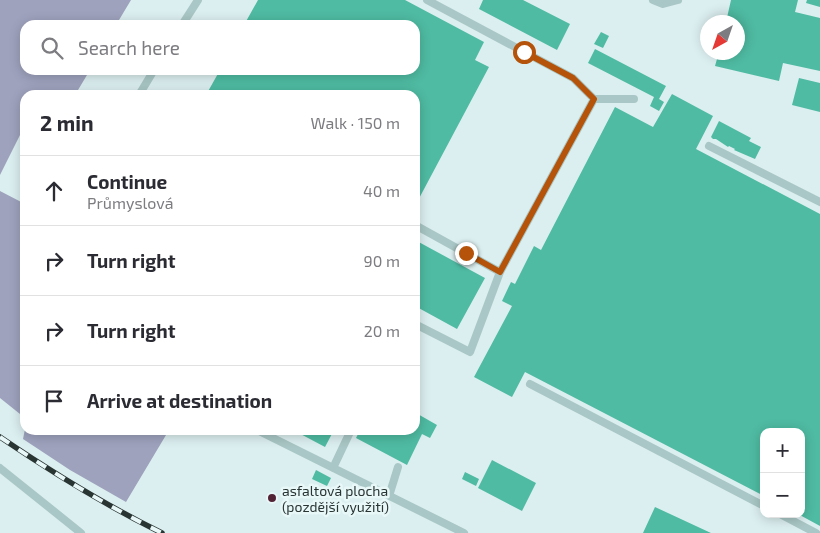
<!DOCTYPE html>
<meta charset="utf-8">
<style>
:root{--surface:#fff;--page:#f7f7f7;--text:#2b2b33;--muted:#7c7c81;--line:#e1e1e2}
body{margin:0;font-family:"Exo 2",sans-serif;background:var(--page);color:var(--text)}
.controls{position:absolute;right:15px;bottom:15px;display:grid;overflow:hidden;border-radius:10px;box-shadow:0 2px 12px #0003}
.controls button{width:45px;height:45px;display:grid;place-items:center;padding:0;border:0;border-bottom:1px solid var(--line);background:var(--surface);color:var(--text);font:25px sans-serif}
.compass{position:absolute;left:700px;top:15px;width:45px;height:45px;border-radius:50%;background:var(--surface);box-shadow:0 2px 12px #0003;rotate:220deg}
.stop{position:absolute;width:15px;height:15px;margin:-11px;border:4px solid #b45309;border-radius:50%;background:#fff}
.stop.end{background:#b45309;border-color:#fff;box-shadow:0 1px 5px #0008}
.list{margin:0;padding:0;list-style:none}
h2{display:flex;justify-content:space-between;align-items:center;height:65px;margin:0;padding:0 20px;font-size:21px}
h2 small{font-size:16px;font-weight:400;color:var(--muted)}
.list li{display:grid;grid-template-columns:32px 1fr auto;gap:15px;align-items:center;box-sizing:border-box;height:70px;padding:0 20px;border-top:1px solid var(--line)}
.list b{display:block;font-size:19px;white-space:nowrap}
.list p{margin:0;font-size:16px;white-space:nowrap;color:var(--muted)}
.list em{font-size:16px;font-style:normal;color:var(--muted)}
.icon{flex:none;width:28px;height:28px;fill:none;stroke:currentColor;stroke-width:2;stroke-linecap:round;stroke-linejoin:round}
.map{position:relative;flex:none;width:820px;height:533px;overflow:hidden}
.search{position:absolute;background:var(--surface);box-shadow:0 2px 12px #0003;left:20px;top:20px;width:400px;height:55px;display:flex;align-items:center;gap:12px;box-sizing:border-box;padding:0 18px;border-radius:15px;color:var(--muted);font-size:19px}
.panel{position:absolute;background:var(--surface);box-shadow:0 2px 12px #0003;left:20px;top:90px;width:400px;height:345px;border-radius:15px}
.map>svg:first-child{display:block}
.green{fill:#9ea2bd}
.building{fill:#4fbba2}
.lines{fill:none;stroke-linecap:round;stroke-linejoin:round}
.lane{stroke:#a9c7c6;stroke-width:8}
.rail-casing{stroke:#293533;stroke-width:5.5}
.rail{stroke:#e8f7f8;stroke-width:4;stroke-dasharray:11;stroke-linecap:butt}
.route{stroke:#b45309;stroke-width:6}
.poi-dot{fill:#522235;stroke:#e8f7f8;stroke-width:2}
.labels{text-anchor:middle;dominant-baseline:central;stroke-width:5;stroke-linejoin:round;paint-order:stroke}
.poi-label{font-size:14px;fill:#293533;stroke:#e8f7f8;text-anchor:start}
</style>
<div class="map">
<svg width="820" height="533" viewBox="0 0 820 533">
<rect width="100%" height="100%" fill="#dceff0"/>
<path class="green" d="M0 0H131L116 25H25V70H90L75 95H55L50 92 44 95H25V125L0 175Z
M0 191 25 204V418L0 398Z
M25 429V430H169L126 502 70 470 23 439Z"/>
<path class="building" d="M258 0H405L484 42 475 60 489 67 415 206V95H206L220 70H415V25H244Z
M483 0H523L570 24 557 50 479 9Z
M731 0H798L795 12 820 18V71L783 63 779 81 715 66 719 52H738V22H726Z
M807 0H820V7L806 3Z
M601 32 609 36 603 48 594 44Z
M595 49 666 86 659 99 664 102 659 111 650 106 654 97 588 63Z
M799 78 820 83V112L792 105Z
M672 94 713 116 696 149 820 214V526L798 514H801V432H764V496L525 372 512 397 474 377 512 306 502 301 511 282 515 284 534 246 541 250 615 107 653 127Z
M719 121 751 138 749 141 761 147 755 159 734 150 735 149 729 146 728 147 716 139H713L711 137Z
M415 240 485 278 457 329 415 306Z
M416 413 437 425 430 438 422 434 407 465 356 438 360 430H415Z
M293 430H334L325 447Z
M492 460 536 483 522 511 478 488Z
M316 470 331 478 327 486 312 479Z
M465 472 479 479 476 486 462 479Z
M655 507 711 533H643Z"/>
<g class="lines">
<path class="lane" d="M427 0 573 78 594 99
M653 0 663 4 678 0
M182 25 198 0
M139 95 154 70
M709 146 820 202
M415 225 500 272
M415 324 470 352 500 272 594 99H634
M530 384 764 506
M257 430 464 533
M0 468 81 533
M333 468 351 430
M389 496 398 467
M780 514 816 533"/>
<defs>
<path id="rail" d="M0 437C53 473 105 505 162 533"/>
</defs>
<use href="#rail" class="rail-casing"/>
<use href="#rail" class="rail"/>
</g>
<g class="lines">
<path class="route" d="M466 253 500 272 594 99 573 78 524 52"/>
</g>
<circle class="poi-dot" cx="272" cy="498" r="5"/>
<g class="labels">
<g class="poi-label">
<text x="282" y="490">asfaltová plocha<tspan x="282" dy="16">(pozdější využití)</tspan></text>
</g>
</g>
</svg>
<div class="controls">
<button>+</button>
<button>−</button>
</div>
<svg class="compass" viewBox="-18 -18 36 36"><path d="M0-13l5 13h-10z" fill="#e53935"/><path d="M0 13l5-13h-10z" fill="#7c7c81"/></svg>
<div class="stop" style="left:524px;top:52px"></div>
<div class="stop end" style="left:466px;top:253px"></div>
<div class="search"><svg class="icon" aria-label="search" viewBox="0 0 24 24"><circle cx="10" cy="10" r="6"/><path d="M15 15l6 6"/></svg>Search here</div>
<section class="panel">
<h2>2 min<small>Walk · 150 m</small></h2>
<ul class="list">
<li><svg class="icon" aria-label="ahead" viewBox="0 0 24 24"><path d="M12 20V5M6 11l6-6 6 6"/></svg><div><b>Continue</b><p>Průmyslová</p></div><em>40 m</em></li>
<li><svg class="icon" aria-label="right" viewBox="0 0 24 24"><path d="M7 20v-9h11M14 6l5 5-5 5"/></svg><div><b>Turn right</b></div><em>90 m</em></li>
<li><svg class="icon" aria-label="right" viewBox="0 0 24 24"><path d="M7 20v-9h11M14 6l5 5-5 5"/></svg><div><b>Turn right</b></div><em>20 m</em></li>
<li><svg class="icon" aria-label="arrive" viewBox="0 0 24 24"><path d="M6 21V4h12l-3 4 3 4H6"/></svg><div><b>Arrive at destination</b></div></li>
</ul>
</section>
</div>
